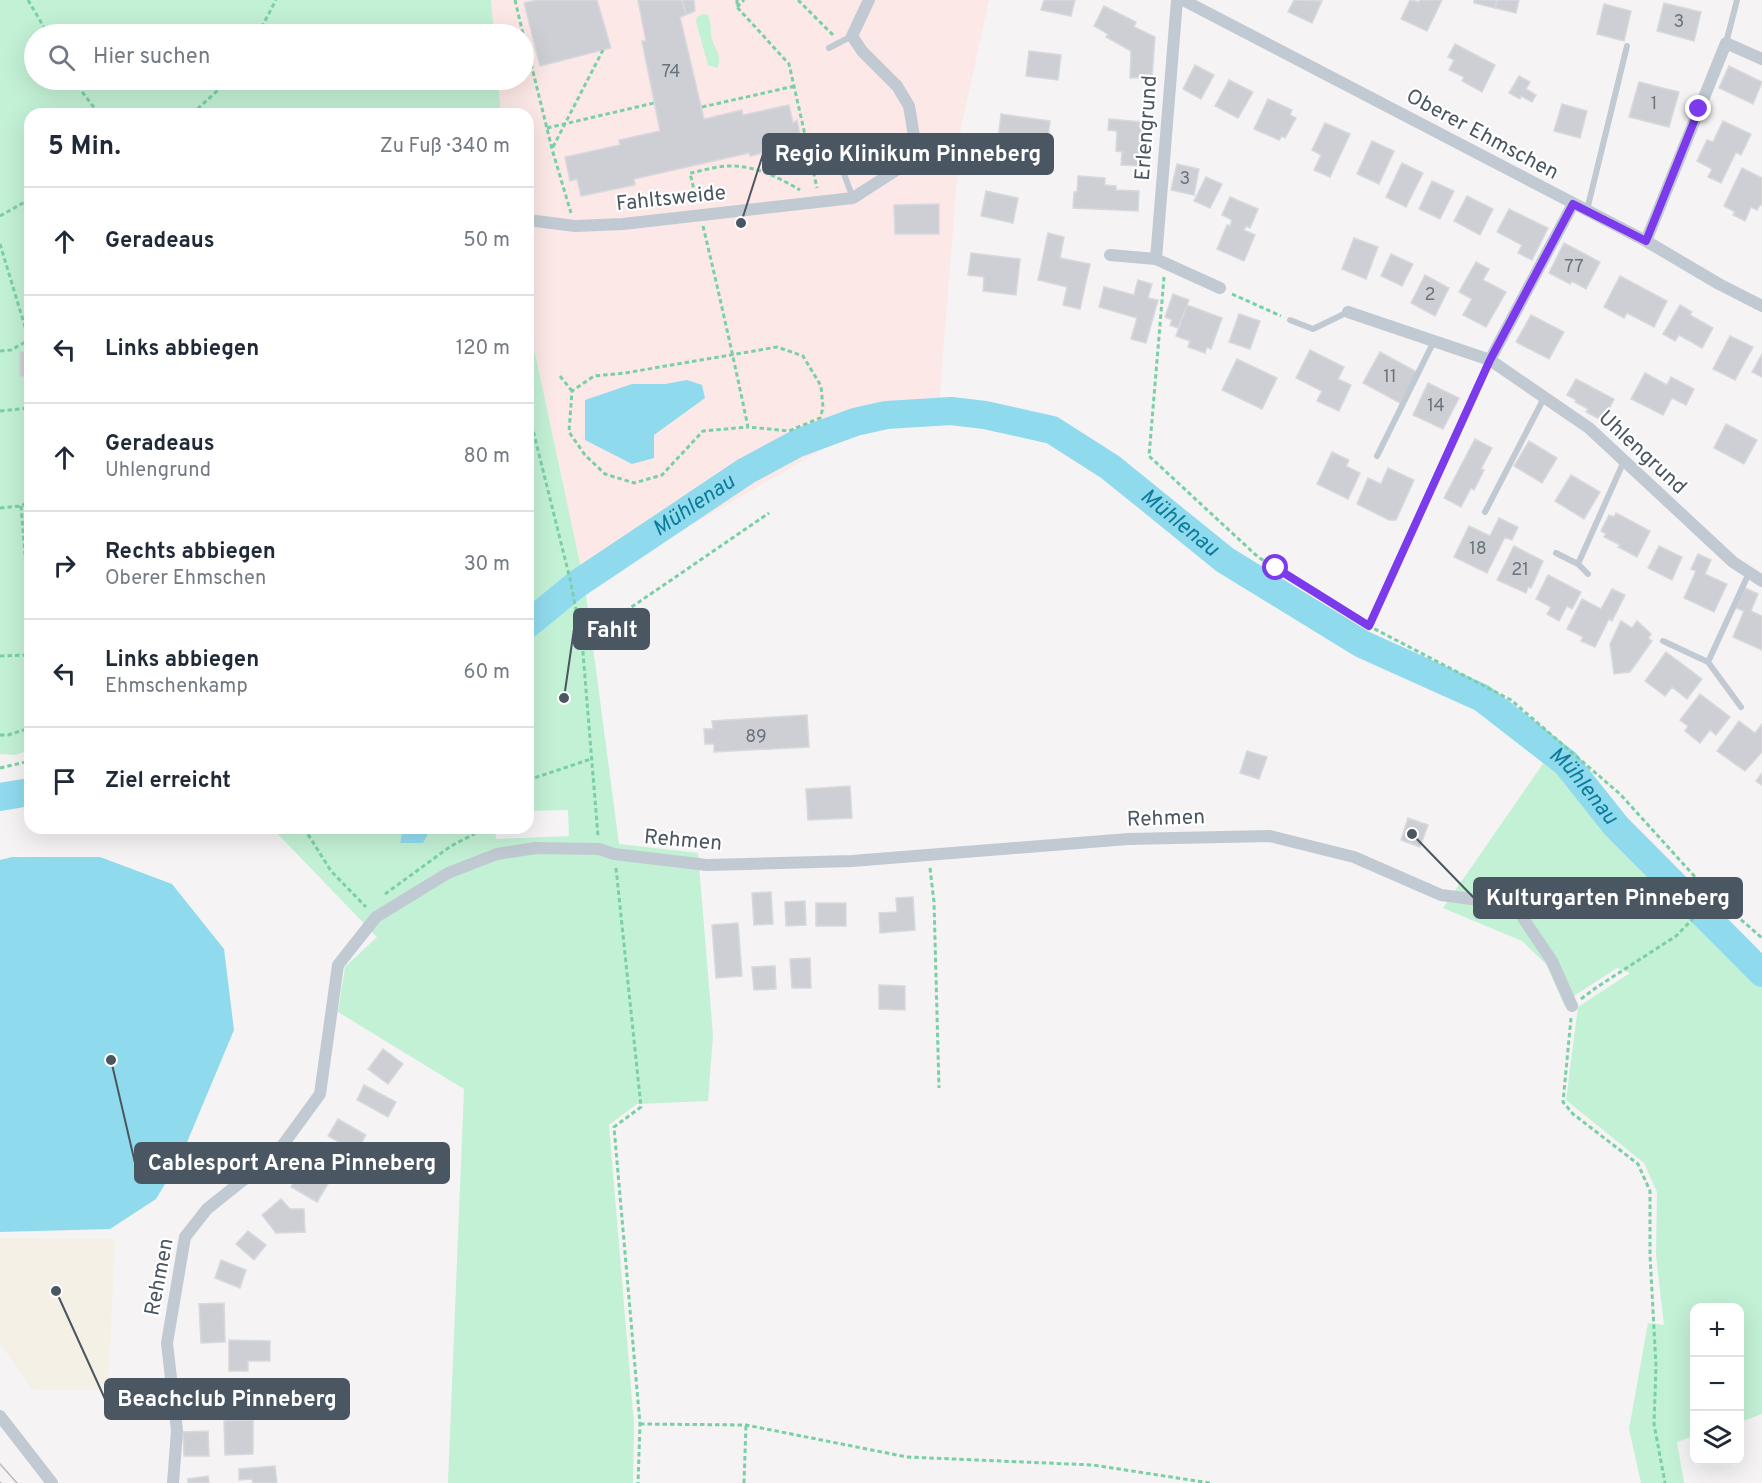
<!DOCTYPE html>
<html lang="de">
<meta charset="utf-8">
<style>
:root{--surface:#fff;--page:#f2f2f3;--text:#1f2937;--muted:#747a83;--line:#e0e1e3}
body{margin:0;font-family:Overpass,sans-serif;background:var(--page);color:var(--text)}
.controls{position:absolute;right:18px;bottom:18px;display:grid;overflow:hidden;border-radius:12px;box-shadow:0 6px 24px #0002}
.controls button{width:54px;height:54px;display:grid;place-items:center;padding:0;border:0;border-bottom:2px solid var(--line);background:var(--surface);color:var(--text);font:30px sans-serif}
.stop{position:absolute;width:18px;height:18px;margin:-14px;border:4px solid #7c3aed;border-radius:50%;background:#fff}
.stop.end{background:#7c3aed;border-color:#fff;box-shadow:0 2px 6px #0008}
.list{margin:0;padding:0;list-style:none}
h2{display:flex;justify-content:space-between;align-items:center;height:78px;margin:0;padding:0 24px;font-size:26px}
h2 small{font-size:20px;font-weight:400;color:var(--muted)}
.list li{display:grid;grid-template-columns:39px 1fr auto;gap:18px;align-items:center;box-sizing:border-box;height:108px;padding:0 24px;border-top:2px solid var(--line)}
.list b{display:block;font-size:22px;white-space:nowrap}
.list p{margin:0;font-size:20px;white-space:nowrap;color:var(--muted)}
.list em{font-size:20px;font-style:normal;color:var(--muted)}
.icon{flex:none;width:33px;height:33px;fill:none;stroke:currentColor;stroke-width:2;stroke-linecap:round;stroke-linejoin:round}
.map{position:relative;flex:none;width:1762px;height:1483px;overflow:hidden}
.search{position:absolute;background:var(--surface);box-shadow:0 6px 24px #0002;left:24px;top:24px;width:510px;height:66px;display:flex;align-items:center;gap:15px;box-sizing:border-box;padding:0 21px;border-radius:33px;color:var(--muted);font-size:22px}
.panel{position:absolute;background:var(--surface);box-shadow:0 6px 24px #0002;left:24px;top:108px;width:510px;height:726px;border-radius:18px}
.map>svg:first-child{display:block}
.medical{fill:#fce8e6}
.green{fill:#c3f1d5}
.sand{fill:#f5f0e5}
.water{fill:#90daee}
.lines{fill:none;stroke-linecap:round;stroke-linejoin:round}
.river{stroke:#90daee;stroke-width:28}
.building{fill:#cdcfd5;stroke:#d7d9de;stroke-width:1.5}
.path{stroke:#7ad0a6;stroke-width:3;stroke-dasharray:4.5 3;stroke-linecap:butt}
.service{stroke:#c1cad2;stroke-width:6}
.minor{stroke:#c1cad2;stroke-width:12}
.tram{stroke:#b5b8bd;stroke-width:1.5}
.route{stroke:#7c3aed;stroke-width:8}
.labels{text-anchor:middle;dominant-baseline:central;stroke-width:4.5;stroke-linejoin:round;paint-order:stroke}
.number-label{font-size:18px;fill:#6b747e}
.street-label{font-size:21px;fill:#4a5661;stroke:#fff}
.water-label{font-size:22px;font-style:italic;fill:#0c7c9b;stroke:#fff}
.leader{fill:none;stroke:#4a5661;stroke-width:2}
.callout-dot{fill:#4a5661;stroke:#fff;stroke-width:2}
.callout{fill:#4a5661;stroke:#4a5661;stroke-width:2}
.callout-label{font-size:22px;text-anchor:middle;font-weight:bold;fill:#fff}
</style>
<div class="map">
<svg width="1762" height="1483" viewBox="0 0 1762 1483">
<rect width="100%" height="100%" fill="#f5f3f3"/>
<path class="medical" d="M491 0H989L961 127 938 418 840 439 585 587 528 320V114H501L498 80H524V34H494Z"/>
<path class="green" d="M0 0H491L494 34H34V80H498L501 114H30V750L15 755 0 754Z
M703 14 708 15C711 23 711 27 711 35 712 47 724 55 717 68L708 65 696 22 697 17Z
M528 320 585 587 619 844 698 853 713 1035 708 1101 637 1104 609 1125 634 1424 633 1483H448L464 1089 338 1012 345 967 377 937 272 828H403L400 843H422L431 828H495L496 839 569 836 568 810 528 811Z
M1547 758 1610 832 1762 983V1414L1740 1422V1308H1694V1436L1677 1442 1684 1483H1641L1629 1429 1648 1323 1664 1325 1656 1255 1657 1192 1644 1163 1566 1100 1578 1007 1630 973 1617 968 1574 996 1565 1007 1546 964 1522 941 1443 908Z"/>
<path class="sand" d="M0 1238 115 1239 108 1390H33L0 1344Z"/>
<path class="water" d="M687 380 702 385 705 398 654 435V458L632 464 585 440V400L632 384H665Z
M403 828H431L423 843H400Z
M12 857H100L172 884 224 949 234 1030 180 1159 156 1199 110 1229 0 1232V860Z"/>
<g class="lines">
<g class="river">
<path id="s1" d="M528 624 577 584 746 471 798 443 855 422 886 415 951 411 985 415 1052 430 1110 467 1225 560 1362 644 1482 698 1566 763 1616 826 1762 973"/>
<path d="M0 797 30 792"/>
</g>
</g>
<path class="building" d="M537 0H597L611 48 540 66 524 3Z
M638 0H682L686 15 680 17 704 119 742 110 743 115 789 105 793 123 797 120 802 144 750 156 749 153 634 179 635 185 581 196 577 179 570 181 565 157 620 145 619 140 660 131 642 41H646Z
M682 0H694L695 11 686 15Z
M1044 0H1075L1071 16 1041 10Z
M1294 0 1322 1 1312 23 1288 12Z
M1410 0 1419 2 1420 0H1442L1427 31 1401 19Z
M1474 0H1497L1495 8 1474 3Z
M1497 0H1519L1516 13 1495 8Z
M1664 3 1701 12 1694 41 1657 31Z
M1604 4 1631 11 1624 41 1597 34Z
M1104 6 1136 22 1134 27 1155 37 1152 77 1130 78 1131 51 1106 37 1108 34 1094 26Z
M1455 44 1495 65 1482 92 1462 81 1464 77 1449 70 1454 60 1448 57Z
M1029 51 1061 55 1058 80 1026 76Z
M1195 65 1214 75 1201 99 1183 89Z
M1729 66 1762 82 1753 104 1719 88Z
M1519 76 1530 82 1526 89 1536 95 1532 102 1521 96 1520 99 1509 93Z
M1229 80 1253 92 1238 118 1215 106Z
M1639 82 1679 92 1669 127 1629 117Z
M1268 99 1292 110 1290 115 1296 118 1285 138 1282 136 1279 140 1254 129Z
M1562 104 1587 111 1580 138 1554 131Z
M1001 114 1050 121 1047 146 998 140Z
M1109 119 1142 122 1141 129H1146L1143 166 1121 165 1122 152 1116 151 1117 131 1108 130Z
M1723 121 1751 134 1741 155 1736 152 1721 183 1708 177 1712 169 1697 161 1707 140 1713 142Z
M1325 123 1350 134 1330 177 1314 170 1321 155 1312 150Z
M1372 141 1394 151 1379 184 1357 174Z
M1402 163 1423 173 1406 207 1386 197Z
M1177 164 1199 169 1194 195 1171 190Z
M1742 168 1762 178V205H1760L1757 210 1751 207 1745 221 1733 215 1735 212 1724 206Z
M1078 176 1105 178V185L1116 186V190L1139 191 1138 211 1073 208 1074 192H1077Z
M1206 177 1222 184 1210 208 1194 201Z
M1432 181 1454 191 1440 219 1419 209Z
M986 191 1018 198 1013 223 981 216Z
M1467 196 1493 209 1480 235 1454 221Z
M1230 197 1258 209 1250 228 1246 226 1244 230 1255 235 1244 261 1217 249 1227 225 1230 226 1232 220 1222 215Z
M939 204V234H895L894 205Z
M1509 209 1548 228 1532 260 1518 253 1522 245 1497 232Z
M1048 233 1064 237 1060 258 1090 264 1080 309 1063 305 1067 287 1038 280Z
M1354 238 1378 247 1366 279 1342 269Z
M1564 243 1600 262 1586 289 1572 281 1570 284 1549 273Z
M971 253 1020 259 1016 295 983 291 984 277 968 275Z
M1391 254 1413 264 1402 286 1381 276Z
M1476 262 1489 269 1483 280 1506 292 1486 327 1463 315 1472 299 1459 292Z
M1425 275 1449 288 1435 316 1411 303Z
M1620 276 1667 301 1654 327 1627 313 1624 318 1604 307Z
M1138 280 1152 284 1148 298 1158 300 1146 343 1131 339 1137 318 1099 307 1104 287 1134 295Z
M1173 294 1189 300 1178 328 1170 325 1172 320 1165 317Z
M1187 305 1222 318 1211 349 1207 347 1205 353 1188 347 1190 341 1176 336Z
M1680 305 1692 312 1690 315 1713 328 1702 348 1679 335 1675 341 1663 334Z
M1239 314 1260 321 1250 349 1229 342Z
M1531 315 1564 332 1549 359 1516 342Z
M1730 336 1753 347 1735 380 1713 369Z
M1310 350 1344 367 1338 379 1351 385 1339 411 1317 401 1322 391 1296 378Z
M30 351V376L20 377V352Z
M1380 352 1417 372 1400 403 1363 383Z
M1762 354V377L1752 372Z
M1237 359 1277 378 1262 409 1222 390Z
M1645 373 1667 385 1671 377 1694 389 1686 405 1672 398 1663 415 1631 399Z
M1576 379 1614 399 1603 421 1586 412 1588 409 1575 402 1576 400 1567 395Z
M1428 383 1459 398 1443 429 1413 415Z
M1726 424 1757 440 1744 464 1714 448Z
M1475 439 1492 448 1481 469 1484 470 1474 490 1471 488 1461 507 1444 498Z
M1529 441 1557 458 1542 483 1514 466Z
M1332 452 1349 460 1346 466 1360 473 1348 499 1317 484Z
M1388 468 1414 480 1396 520H1389L1357 504 1368 478 1381 484Z
M1571 475 1600 492 1584 519 1555 501Z
M1616 513 1650 531 1637 557 1618 547 1620 545 1604 537 1606 534 1601 531 1609 515 1614 517Z
M1499 518 1518 527 1512 540 1505 537 1487 573 1454 557 1469 526 1490 536Z
M1514 546 1543 561 1531 588 1528 587 1526 593 1497 580Z
M1659 546 1682 557 1672 580 1648 568Z
M1698 554 1711 560 1705 574 1727 584 1714 612 1684 598 1696 571 1691 569Z
M1548 575 1581 592 1572 609 1567 606 1559 621 1547 614 1551 607 1536 599Z
M1745 588 1758 594 1751 611 1762 616V650L1733 637 1744 611 1736 608Z
M1612 589 1625 595 1612 621 1609 619 1595 647 1581 641 1583 637 1567 629 1582 599 1601 609Z
M1621 621 1632 628 1637 621 1651 634 1648 638 1652 641 1630 672 1614 674 1610 644Z
M1666 652 1702 679 1687 699 1672 687 1665 696 1645 681Z
M1700 694 1730 717 1716 735 1710 730 1700 743 1685 731 1688 726 1680 720Z
M807 715 809 747 714 752V744H705L704 729H713L712 721Z
M1739 721 1755 733 1762 724V752L1745 771 1717 751Z
M1247 751 1267 757 1259 779 1240 773Z
M1762 773V785L1756 781Z
M850 786 852 818 808 820 806 789Z
M1408 818 1428 825 1420 847 1401 840Z
M771 892 773 924 754 925 752 893Z
M913 897 915 930 880 933 879 913 897 912 896 898Z
M805 901 806 925 786 926 785 902Z
M816 903H846V926H816Z
M738 923 742 976 716 978 712 925Z
M810 958 811 988H792L790 959Z
M775 966 776 989 754 990 752 967Z
M879 985 905 986V1010L879 1009Z
M383 1049 403 1064 388 1084 368 1069Z
M364 1085 396 1102 388 1117 357 1100Z
M338 1119 366 1135 356 1152 328 1136Z
M302 1168 328 1184 317 1202 291 1187Z
M281 1199 290 1209H304L305 1232 276 1233 262 1215Z
M248 1231 266 1245 254 1260 236 1244Z
M221 1260 246 1270 240 1288 215 1278Z
M224 1303 225 1342 201 1343 199 1304Z
M229 1340 270 1341V1361H248V1371H229Z
M253 1420V1454L225 1455 224 1421Z
M208 1431 209 1456H184L183 1432Z
M275 1466 277 1483H253L252 1479 239 1480V1469Z
M208 1476 209 1483H188V1479Z"/>
<g class="lines">
<path class="path" d="M28 0 48 34
M515 0 523 34
M737 0V7L789 64 817 188
M798 0 833 35
M737 7 744 0
M258 34 276 0
M524 35 552 149 571 213
M73 80 99 114
M702 107 795 86
M192 114 229 80
M547 128 654 103
M553 147 603 50
M697 202 690 173C702 171 716 166 728 166 754 165 778 177 800 190
M0 216 30 199
M703 226C719 293 734 360 748 427L789 431 820 418 823 408 821 386 803 356 777 347 625 373 594 376 572 391 569 432 585 455 605 474 634 483 662 475 703 431 748 427
M0 244 29 340
M1164 277 1149 456 1258 557 1369 626 1511 700 1620 794 1706 889 1762 938
M1232 294 1281 316
M0 351 11 350 29 340
M560 376 572 391
M528 410 570 579 582 641 598 836
M0 411 30 408
M21 506 30 615
M0 508 21 506 30 501
M1369 626 1484 372
M582 641 769 513
M0 656 30 655
M0 735H8L30 728
M0 768 30 761
M528 780 591 759
M304 828 331 871 366 907
M616 868 641 1107 614 1127 640 1424 638 1483
M930 868 934 902 939 1088
M385 894 451 846 474 834 477 828
M1581 999 1597 987 1676 936 1715 896
M1571 1018 1563 1102 1573 1114 1638 1164 1650 1191V1255L1656 1366 1654 1424 1665 1483
M640 1424 746 1425 907 1457 1093 1465 1210 1483
M744 1483 746 1425"/>
<path class="service" d="M1726 43 1737 0
M829 48 852 36
M841 166 853 198
M1587 210 1627 46
M1290 320 1313 329 1348 312
M1377 456 1434 341
M1485 512 1544 398
M1556 553 1578 564
M1588 574 1578 564 1624 461
M1663 641 1708 662
M1741 707 1708 662 1749 573"/>
<path class="minor" d="M1183 0 1646 241 1719 284 1762 306
M528 220 575 226 623 224 853 198 898 169 914 136 909 106 897 86 862 51 852 36 869 0
M1646 241 1726 43 1762 59
M1110 255 1156 259 1220 288
M1156 259 1177 0
M1348 312 1490 360 1589 428 1733 562 1762 581
M1490 360 1573 204
M0 1416 52 1483
M173 1483 177 1431 167 1343 185 1237 207 1209 277 1153 320 1094 338 965 376 917 448 873 497 854 536 848 599 849 614 854 707 865 852 861 1128 839 1270 836 1354 857 1441 895 1509 904 1521 915 1552 961 1572 1006"/>
<path class="tram" d="M0 1464 17 1483
M0 1482 1 1483"/>
</g>
<g class="lines">
<path class="route" d="M1276 568 1369 626 1490 360 1573 204 1646 241 1699 109"/>
</g>
<g class="labels">
<g class="number-label">
<text x="1679" y="22">3</text>
<text x="671" y="72">74</text>
<text x="1654" y="104">1</text>
<text x="1185" y="179">3</text>
<text x="1574" y="267">77</text>
<text x="1430" y="295">2</text>
<text x="1390" y="377">11</text>
<text x="1436" y="406">14</text>
<text x="1478" y="549">18</text>
<text x="1520" y="570">21</text>
<text x="756" y="737">89</text>
</g>
<g class="street-label">
<text transform="translate(1147 128) rotate(-86)">Erlengrund</text>
<text transform="translate(1482 135) rotate(28)">Oberer Ehmschen</text>
<text transform="translate(671 199) rotate(-6)">Fahltsweide</text>
<text transform="translate(1642 453) rotate(43)">Uhlengrund</text>
<text transform="translate(1166 819) rotate(-2)">Rehmen</text>
<text transform="translate(683 841) rotate(5)">Rehmen</text>
<text transform="translate(160 1277) rotate(-79)">Rehmen</text>
</g>
<g class="water-label">
<text stroke="none"><textPath href="#s1" startOffset="204">Mühlenau</textPath></text>
<text stroke="none"><textPath href="#s1" startOffset="744">Mühlenau</textPath></text>
<text stroke="none"><textPath href="#s1" startOffset="1230">Mühlenau</textPath></text>
</g>
</g>
<path class="leader" d="M741 223L763 154M564 698L574 629M1412 834L1474 898M111 1060L135 1163M56 1291L105 1399"/>
<g class="callout-dot">
<circle cx="741" cy="223" r="6"/>
<circle cx="564" cy="698" r="6"/>
<circle cx="1412" cy="834" r="6"/>
<circle cx="111" cy="1060" r="6"/>
<circle cx="56" cy="1291" r="6"/>
</g>
<g class="callout">
<rect x="763" y="134" width="290" height="40" rx="6"/>
<rect x="574" y="609" width="75" height="40" rx="6"/>
<rect x="1474" y="878" width="268" height="40" rx="6"/>
<rect x="135" y="1143" width="314" height="40" rx="6"/>
<rect x="105" y="1379" width="244" height="40" rx="6"/>
</g>
<g class="callout-label">
<text x="908" y="161">Regio Klinikum Pinneberg</text>
<text x="612" y="637">Fahlt</text>
<text x="1608" y="905">Kulturgarten Pinneberg</text>
<text x="292" y="1170">Cablesport Arena Pinneberg</text>
<text x="227" y="1406">Beachclub Pinneberg</text>
</g>
</svg>
<div class="controls">
<button>+</button>
<button>−</button>
<button><svg class="icon" aria-label="layers" viewBox="0 0 24 24"><path d="M12 4l9 5-9 5-9-5zM3 14l9 5 9-5"/></svg></button>
</div>
<div class="stop" style="left:1276px;top:568px"></div>
<div class="stop end" style="left:1699px;top:109px"></div>
<div class="search"><svg class="icon" aria-label="search" viewBox="0 0 24 24"><circle cx="10" cy="10" r="6"/><path d="M15 15l6 6"/></svg>Hier suchen</div>
<section class="panel">
<h2>5 Min.<small>Zu Fuß · 340 m</small></h2>
<ul class="list">
<li><svg class="icon" aria-label="ahead" viewBox="0 0 24 24"><path d="M12 20V5M6 11l6-6 6 6"/></svg><div><b>Geradeaus</b></div><em>50 m</em></li>
<li><svg class="icon" aria-label="left" viewBox="0 0 24 24"><path d="M17 20v-9H6M10 6l-5 5 5 5"/></svg><div><b>Links abbiegen</b></div><em>120 m</em></li>
<li><svg class="icon" aria-label="ahead" viewBox="0 0 24 24"><path d="M12 20V5M6 11l6-6 6 6"/></svg><div><b>Geradeaus</b><p>Uhlengrund</p></div><em>80 m</em></li>
<li><svg class="icon" aria-label="right" viewBox="0 0 24 24"><path d="M7 20v-9h11M14 6l5 5-5 5"/></svg><div><b>Rechts abbiegen</b><p>Oberer Ehmschen</p></div><em>30 m</em></li>
<li><svg class="icon" aria-label="left" viewBox="0 0 24 24"><path d="M17 20v-9H6M10 6l-5 5 5 5"/></svg><div><b>Links abbiegen</b><p>Ehmschenkamp</p></div><em>60 m</em></li>
<li><svg class="icon" aria-label="arrive" viewBox="0 0 24 24"><path d="M6 21V4h12l-3 4 3 4H6"/></svg><div><b>Ziel erreicht</b></div></li>
</ul>
</section>
</div>
